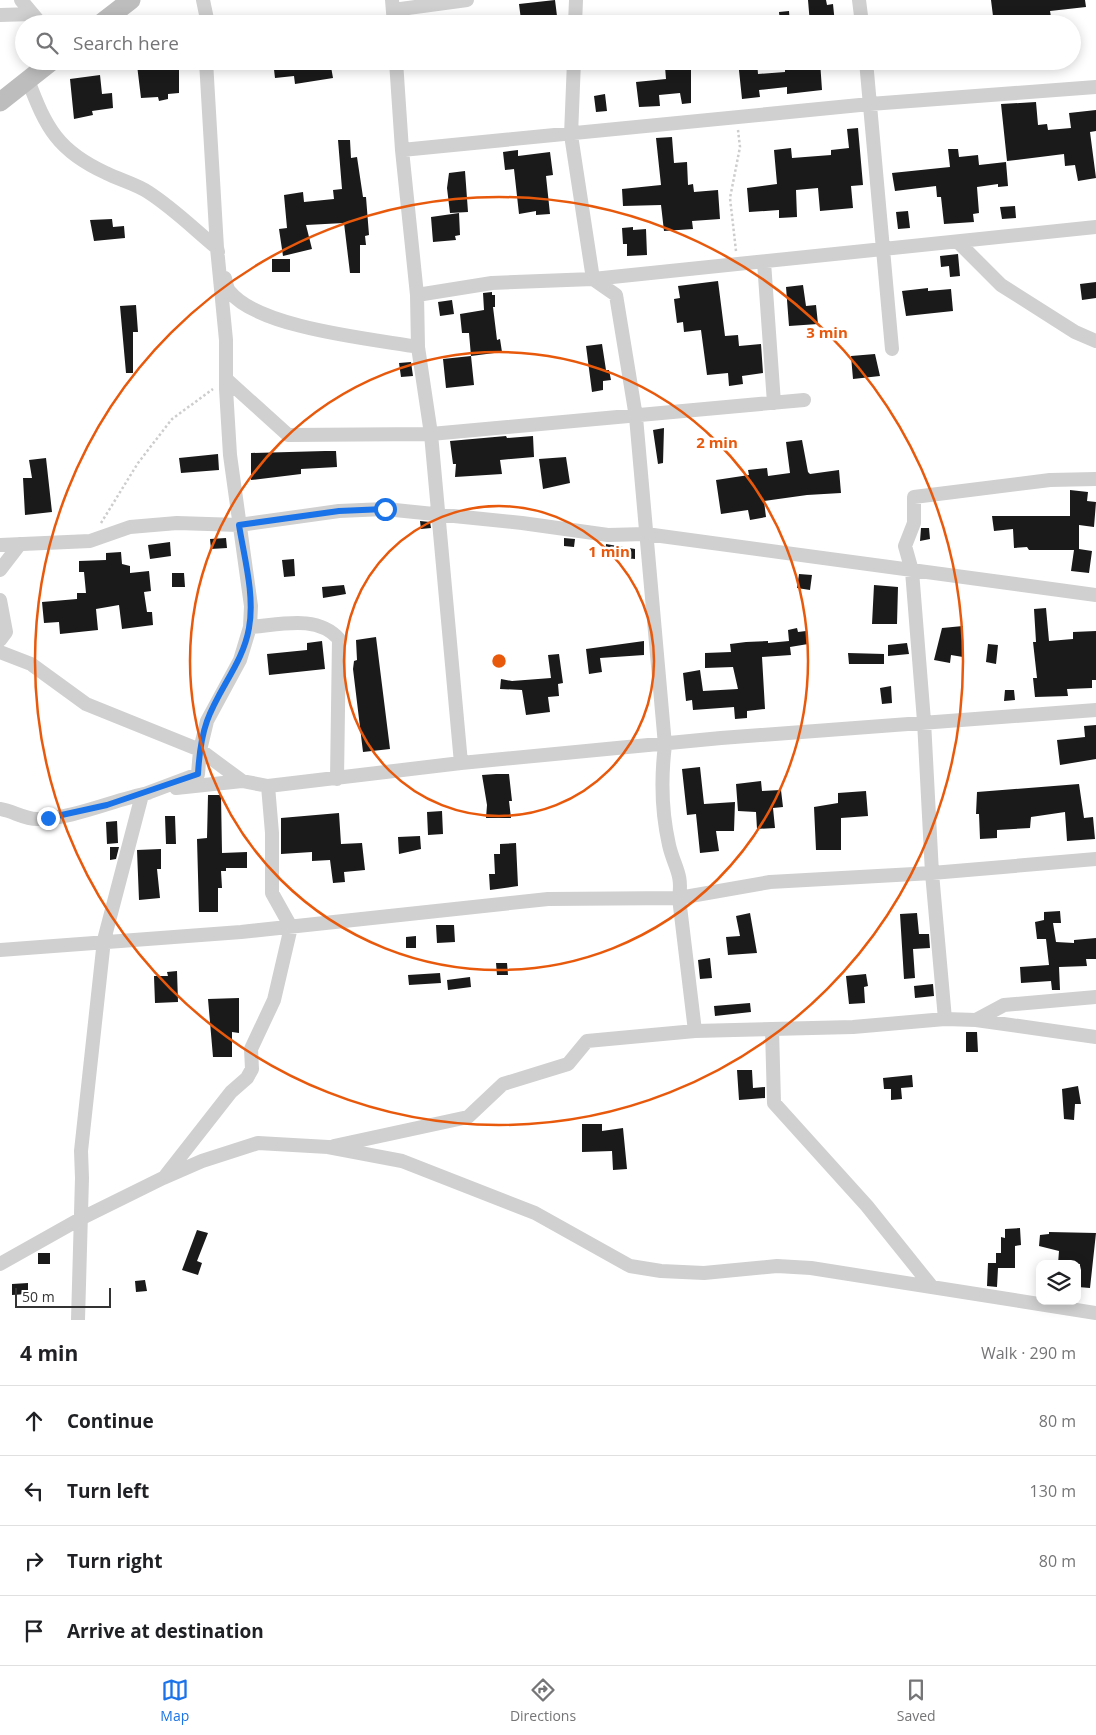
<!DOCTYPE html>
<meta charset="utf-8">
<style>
:root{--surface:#fff;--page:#f6f6f6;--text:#202124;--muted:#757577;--line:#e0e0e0;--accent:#1a73e8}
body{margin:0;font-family:"Open Sans",sans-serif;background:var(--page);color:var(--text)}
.controls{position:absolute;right:15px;bottom:15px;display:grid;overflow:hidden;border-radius:10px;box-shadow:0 2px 12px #0003}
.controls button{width:45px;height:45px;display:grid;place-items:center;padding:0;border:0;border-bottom:1px solid var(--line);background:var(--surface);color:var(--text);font:25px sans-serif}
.scale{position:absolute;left:15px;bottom:12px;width:96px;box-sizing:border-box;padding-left:5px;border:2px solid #333;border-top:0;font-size:14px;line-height:18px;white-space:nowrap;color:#333;-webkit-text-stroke:4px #fff;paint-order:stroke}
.stop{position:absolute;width:15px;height:15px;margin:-11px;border:4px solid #1a73e8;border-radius:50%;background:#fff}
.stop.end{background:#1a73e8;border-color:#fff;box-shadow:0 1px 5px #0008}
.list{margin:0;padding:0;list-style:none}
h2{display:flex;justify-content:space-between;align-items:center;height:65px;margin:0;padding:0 20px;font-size:21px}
h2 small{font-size:16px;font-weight:400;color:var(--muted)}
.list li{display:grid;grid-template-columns:32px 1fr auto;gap:15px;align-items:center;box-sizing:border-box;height:70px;padding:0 20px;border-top:1px solid var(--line)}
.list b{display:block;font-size:19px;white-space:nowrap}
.list em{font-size:16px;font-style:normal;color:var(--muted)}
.icon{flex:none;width:28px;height:28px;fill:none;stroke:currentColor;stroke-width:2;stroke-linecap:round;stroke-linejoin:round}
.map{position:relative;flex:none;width:1096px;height:1320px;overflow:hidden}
.search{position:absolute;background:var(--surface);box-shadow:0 2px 12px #0003;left:15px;right:15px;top:15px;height:55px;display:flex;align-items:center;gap:12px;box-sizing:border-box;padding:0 18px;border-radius:28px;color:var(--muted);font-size:19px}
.sheet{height:345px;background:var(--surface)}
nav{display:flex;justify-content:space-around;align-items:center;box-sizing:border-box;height:70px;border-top:1px solid var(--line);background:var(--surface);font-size:14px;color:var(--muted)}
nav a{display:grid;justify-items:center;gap:2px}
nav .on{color:var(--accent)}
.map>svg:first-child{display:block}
.building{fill:#1a1a1a}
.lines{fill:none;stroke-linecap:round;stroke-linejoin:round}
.path{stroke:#cdcdcd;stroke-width:2.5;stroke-dasharray:2.5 2.5;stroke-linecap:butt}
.minor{stroke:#d0d0d0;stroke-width:14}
.secondary{stroke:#bdbdbd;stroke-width:19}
.route{stroke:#1a73e8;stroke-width:6}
.ring{fill:none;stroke:#e8590c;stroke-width:2.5}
.centre{fill:#e8590c;stroke:#fff;stroke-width:2.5}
.ring-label{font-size:15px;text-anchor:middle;font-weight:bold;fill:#e8590c;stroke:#fff;stroke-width:5;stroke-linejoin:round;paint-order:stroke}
</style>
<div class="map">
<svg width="1096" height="1320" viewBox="0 0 1096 1320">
<rect width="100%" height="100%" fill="#fff"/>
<path class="building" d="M555 0 557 16 521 20 519 4Z
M808 0H826L827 5 833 4 835 24H810Z
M991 0H1085L1086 7 1050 11 1051 17 999 24 998 15 993 16Z
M789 11 790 24H780L779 12Z
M273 61H330L333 78 295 84 294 76 275 78Z
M738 61H757L758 74 785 72V61H820L822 90 787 94V87L759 90 760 97 742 99Z
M153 63V70L179 67V93L168 94V99L159 101 158 97 141 98 137 65Z
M682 65V67H691V103L682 104 680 93 659 95 660 106 639 107 636 82 666 79 665 67Z
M100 75 102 94 112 93 113 108 92 111 93 115 74 119 70 79Z
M605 94 607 111 596 112 594 96Z
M1036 102 1038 125 1047 124 1048 130 1071 128 1069 113 1096 110V131L1090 132 1096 178 1078 181 1075 165 1065 166 1064 154 1007 161 1001 104Z
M858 128 863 185 851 186 853 208 820 211 818 188 796 190 797 217 779 218V210L749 212 747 188 777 184 774 150 791 148 792 158 831 155V150L849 148 847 129Z
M672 137 674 163 687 162 688 185 693 184 694 192 718 190 720 219 692 221 693 229 664 231 661 205 623 206 622 189 661 185 656 138Z
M338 140H350L351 158 357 157 363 197H366L369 235 365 236 366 245H360V273H350L344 223 306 225 312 249 283 256 279 229 287 228 284 195 303 192 304 202 334 199 333 190 342 189Z
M948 149H958L959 157 978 155 979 165 1006 162 1008 186 998 187V184L977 187 979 213 973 214 974 222 944 224 941 197H937L936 186 895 191 892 173 950 167Z
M518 150V156L550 152 553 175 546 176 550 214 536 215V211L519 214 514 169 505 170 503 152Z
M465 171 468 212 450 213 447 188 449 173Z
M1015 206 1016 218 1002 219 1000 207Z
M908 211 910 228 898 229 896 212Z
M459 213 460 235 455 236 456 240 433 242 431 217Z
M112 219 113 227 124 226 125 238 94 241 90 220Z
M633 227V230L646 229 647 255 627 256V244H623L622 228Z
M958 254 960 276 950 277 949 266 941 267 940 256Z
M272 259H290V272H272Z
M718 281 725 336 738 335 739 346 761 344 763 373 742 376 743 384 729 386 728 373 707 375 701 330 684 332 683 322 677 323 674 299 680 298 678 286Z
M1096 282V298L1082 300 1080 284Z
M803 285 806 306 816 305 818 324 789 326 786 287Z
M928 288V291L951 289 953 311 906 316 902 291Z
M492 292V295H495V307H493L497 340 500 339 502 352 471 356 469 333H462L460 314 484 310 483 293Z
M452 300 454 314 440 316 438 302Z
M136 305 138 332H133V373H126L120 306Z
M602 344 606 370H609L611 380 603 381V390L592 392 586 346Z
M875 354 880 376 853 379 851 356Z
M471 356 474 385 446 388 443 359Z
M411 362 413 376 401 377 399 363Z
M664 428 663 463 658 464 653 430Z
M506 436 507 438 533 436 534 457 500 460 502 474 455 477 456 464H453L450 441Z
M802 440 808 472 810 474 839 470 841 493 807 495 764 501 766 517 750 520 748 510 721 514 716 480 749 475 748 470 767 468 768 476 790 473 786 442Z
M325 451H336L337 467 301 469V474L251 480V453Z
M218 454 219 470 181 473 179 458Z
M566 457 570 483 543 489 539 459Z
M46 458 52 512 25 515 23 478H32L29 460Z
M1070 490 1088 492 1087 501 1096 502 1094 527 1079 525V549L1092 551 1089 573 1071 571 1074 550H1029L1027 547 1014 548 1013 529 994 531 992 516H1070Z
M420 521 430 522 431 528 421 529Z
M921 528H929L930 539 920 541Z
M226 538 227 548 211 549 210 539Z
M564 538 575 539 574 547 564 546Z
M170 542 171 556 150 559 148 545Z
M606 544 635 549V559L605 556Z
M121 552 122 564 130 566V573L149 571 151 591 144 592 147 612H152L153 625 122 629 119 605 96 609 98 630 60 634 59 622 44 623 42 602 77 599V593H86L84 572H79V561L106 560V553Z
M294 559 295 576 284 577 282 560Z
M172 573H184L185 587H172Z
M799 574 812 575 810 590 797 588Z
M344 585 346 594 323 598 322 587Z
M874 585 898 587 897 624H872Z
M1046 608 1049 641 1073 639V632L1096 631V680H1092V688L1067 689 1068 696 1035 697 1033 678H1037L1033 642H1036L1034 609Z
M963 626V657L951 655 950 663 934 660 942 628Z
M797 628 798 632 806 631 808 644 790 647 791 655 762 657 765 709 747 711V718L735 719 734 707 693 710 692 700 686 701 683 673 700 670 703 691 738 689 733 667 705 668V653L731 652 730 644 746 642 768 641V643L789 641 788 630Z
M376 637 390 749 363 752 353 669 354 661 357 660 356 640Z
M322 641 325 669 269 675 267 654 307 650V643Z
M644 641V655L600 658 602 672 589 674 586 649Z
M907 643 909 654 888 656V645Z
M988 644 998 645 996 664 986 662Z
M848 653 884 654V664H849Z
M559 654 563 683 558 684 559 696 548 697 550 712 526 715 522 690 500 689 501 679 512 681 551 678 548 655Z
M891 686 892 703 882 704 880 688Z
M1005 690H1014L1015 700 1004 701Z
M1096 725V759L1060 765 1057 740 1085 737 1084 726Z
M700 767 704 804 735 802 734 831H716L719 851 700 853 696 814 687 815 682 769Z
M496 774H509L512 801H509L511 818H486L487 805 482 775Z
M761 781 762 791 781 790 783 807 773 808 775 828 757 829 756 812 738 811 736 784Z
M1079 784 1084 818 1093 817 1095 839 1067 841 1065 812 1031 817 1030 828 997 830V838L980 839 979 814H976L977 792Z
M866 791 868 816 841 818V850H816L814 807 838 803V793Z
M208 795H221L222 853 247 852V868H226V871H221L222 888H218V912H199L197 839 207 838Z
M442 811 443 834 428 835 427 812Z
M339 813 341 844 362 843 365 870 344 872 345 882 333 883 330 860 312 861V852L281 854V818Z
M165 816H175L176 844H166Z
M117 821 118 843 107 844 106 822Z
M420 836 421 849 399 854 398 837Z
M516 843 518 886 490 890 489 874H495L494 854H500V844Z
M110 847H119L116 859 110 860Z
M161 849V869H157L160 898 139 900 137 850Z
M1060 911 1061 923H1053L1056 942 1074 943V940L1096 938V959H1086L1087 966 1059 967 1060 990H1052L1051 981 1021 983 1020 967 1049 965 1046 939H1037L1035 922 1044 920V912Z
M750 913 757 953 728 955 726 937 740 936 736 916Z
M917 913 919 934H929L930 948 913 949 915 978 904 979 900 914Z
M436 925H454L455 942 437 943Z
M416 936V948H406V937Z
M710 958 712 978 700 979 698 960Z
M496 963H507L508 975H497Z
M177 971 178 1002 155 1003 154 976H168L167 972Z
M440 973 441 983 409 985 408 975Z
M866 974 868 986 864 987 865 1003 849 1004 846 976Z
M470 977 471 987 448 990 447 980Z
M933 984 934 996 915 998 914 986Z
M239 998V1033L232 1032V1057H213L208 999Z
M750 1003 751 1012 715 1016 714 1006Z
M966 1032H977L978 1052H966Z
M737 1070H752L753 1088 765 1087V1098L739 1100Z
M912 1075 913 1087 901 1088 902 1099 891 1100V1089H884L883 1078Z
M1078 1086 1081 1104H1075L1074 1120 1064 1119 1062 1089Z
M582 1124H602V1131L623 1128 627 1169 613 1170 612 1151 582 1152Z
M1020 1228 1021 1245 1015 1246V1268H998L997 1287 987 1286 988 1263H996V1253H1001V1237L1005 1238V1229Z
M197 1230 208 1233 197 1261 202 1263 198 1275 182 1270Z
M1049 1232 1096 1233 1090 1288 1078 1287 1080 1264H1058L1059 1251 1039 1246 1040 1235 1049 1234Z
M38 1253H50V1264H38Z
M145 1280 147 1291 136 1292 135 1281Z
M28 1283V1294L12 1295V1284Z"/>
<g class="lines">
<path class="path" d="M736 251 730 198 740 147 738 130
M101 523 138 463 172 419 213 389"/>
<path class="minor" d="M21 0 41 24
M203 0 208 24
M392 0 394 24
M859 0 862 24
M393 10 467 0
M0 15 33 14
M575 24 576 0
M396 61 402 150 417 295 418 347 431 434 461 763
M574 61 571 135 593 279 616 295 636 417 665 745C661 777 662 814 669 845 674 867 683 873 679 898L695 1031
M866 61 892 349
M28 80C46 128 58 151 106 173 120 180 136 184 148 192 173 208 194 229 217 248L218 252
M402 150 870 104 1096 87
M959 243 1001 285 1075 332 1096 341
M764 262 774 403
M225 278C226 283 227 289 230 292 259 328 372 339 418 347
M417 295 492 283 593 279 1096 227
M226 379 288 435 431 434 804 400
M0 545 90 541 130 527 177 523 239 525 339 511 385 509 522 523 608 535 646 534 1096 595
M0 570 20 544
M0 600 6 632 0 640
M250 627C279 625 317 614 339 639L337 779
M0 652 31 664 86 704 200 750 242 781
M176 788 242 781 268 786 461 763 721 738 1096 710
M0 809C13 811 24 819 37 819 73 819 113 800 148 793
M0 950 241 932 548 899 679 898 770 882 932 873 1096 859
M945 1019 932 873 924 721 912 571 905 546 914 523V497L1050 480 1096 479
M976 1020 1004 1005 1096 997
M772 1029 774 1103 867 1206 932 1287
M334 1146 468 1117 503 1084 568 1064 587 1041 695 1031 853 1027 945 1019 976 1020 1096 1037
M166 1175 231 1092 247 1078 252 1069 251 1049 274 1000 291 927 272 893V833L268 786
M0 1264 80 1219 163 1178 202 1161 258 1143 328 1147 402 1161 535 1213 630 1266 661 1271 704 1273 777 1266 811 1268 1096 1313
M78 1320 82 1178 81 1151 104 940 142 795 198 774 200 750 207 721 240 660 250 627 251 606 230 455 226 389V340L217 248 206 61"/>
<path class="secondary" d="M100 24 131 0
M0 102 52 61"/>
</g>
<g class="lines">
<path class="route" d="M48 818 107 805 198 774C199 756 201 738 207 721 219 688 243 663 249 628 255 595 244 557 239 525L339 511 385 509"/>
</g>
<g class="ring">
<circle cx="499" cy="661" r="155"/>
<circle cx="499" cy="661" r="309"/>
<circle cx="499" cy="661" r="464"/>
</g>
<circle cx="499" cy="661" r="8" class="centre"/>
<g class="ring-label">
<text x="827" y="338">3 min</text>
<text x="717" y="448">2 min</text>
<text x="609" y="557">1 min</text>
</g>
</svg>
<div class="controls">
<button><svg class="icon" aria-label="layers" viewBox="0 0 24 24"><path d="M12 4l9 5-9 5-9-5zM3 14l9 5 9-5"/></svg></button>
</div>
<div class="scale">50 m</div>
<div class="stop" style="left:385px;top:509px"></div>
<div class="stop end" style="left:48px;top:818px"></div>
<div class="search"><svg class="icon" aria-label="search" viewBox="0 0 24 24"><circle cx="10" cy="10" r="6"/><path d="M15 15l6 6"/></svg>Search here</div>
</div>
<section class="sheet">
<h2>4 min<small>Walk · 290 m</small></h2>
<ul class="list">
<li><svg class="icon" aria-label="ahead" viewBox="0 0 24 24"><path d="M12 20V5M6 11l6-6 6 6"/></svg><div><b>Continue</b></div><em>80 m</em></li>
<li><svg class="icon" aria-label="left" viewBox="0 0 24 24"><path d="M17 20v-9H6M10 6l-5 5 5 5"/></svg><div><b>Turn left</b></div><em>130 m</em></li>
<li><svg class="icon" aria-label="right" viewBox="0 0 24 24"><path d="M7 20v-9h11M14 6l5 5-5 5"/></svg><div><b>Turn right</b></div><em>80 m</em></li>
<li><svg class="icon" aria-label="arrive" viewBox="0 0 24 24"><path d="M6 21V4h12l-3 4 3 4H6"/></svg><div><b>Arrive at destination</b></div></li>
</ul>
</section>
<nav>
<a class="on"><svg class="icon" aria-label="map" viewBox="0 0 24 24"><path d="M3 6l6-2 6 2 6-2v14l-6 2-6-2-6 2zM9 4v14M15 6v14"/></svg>Map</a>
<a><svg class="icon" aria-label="directions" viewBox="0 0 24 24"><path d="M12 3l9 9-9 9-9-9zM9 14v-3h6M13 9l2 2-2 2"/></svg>Directions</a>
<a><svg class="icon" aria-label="saved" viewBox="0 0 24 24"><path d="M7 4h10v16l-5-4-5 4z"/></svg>Saved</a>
</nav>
